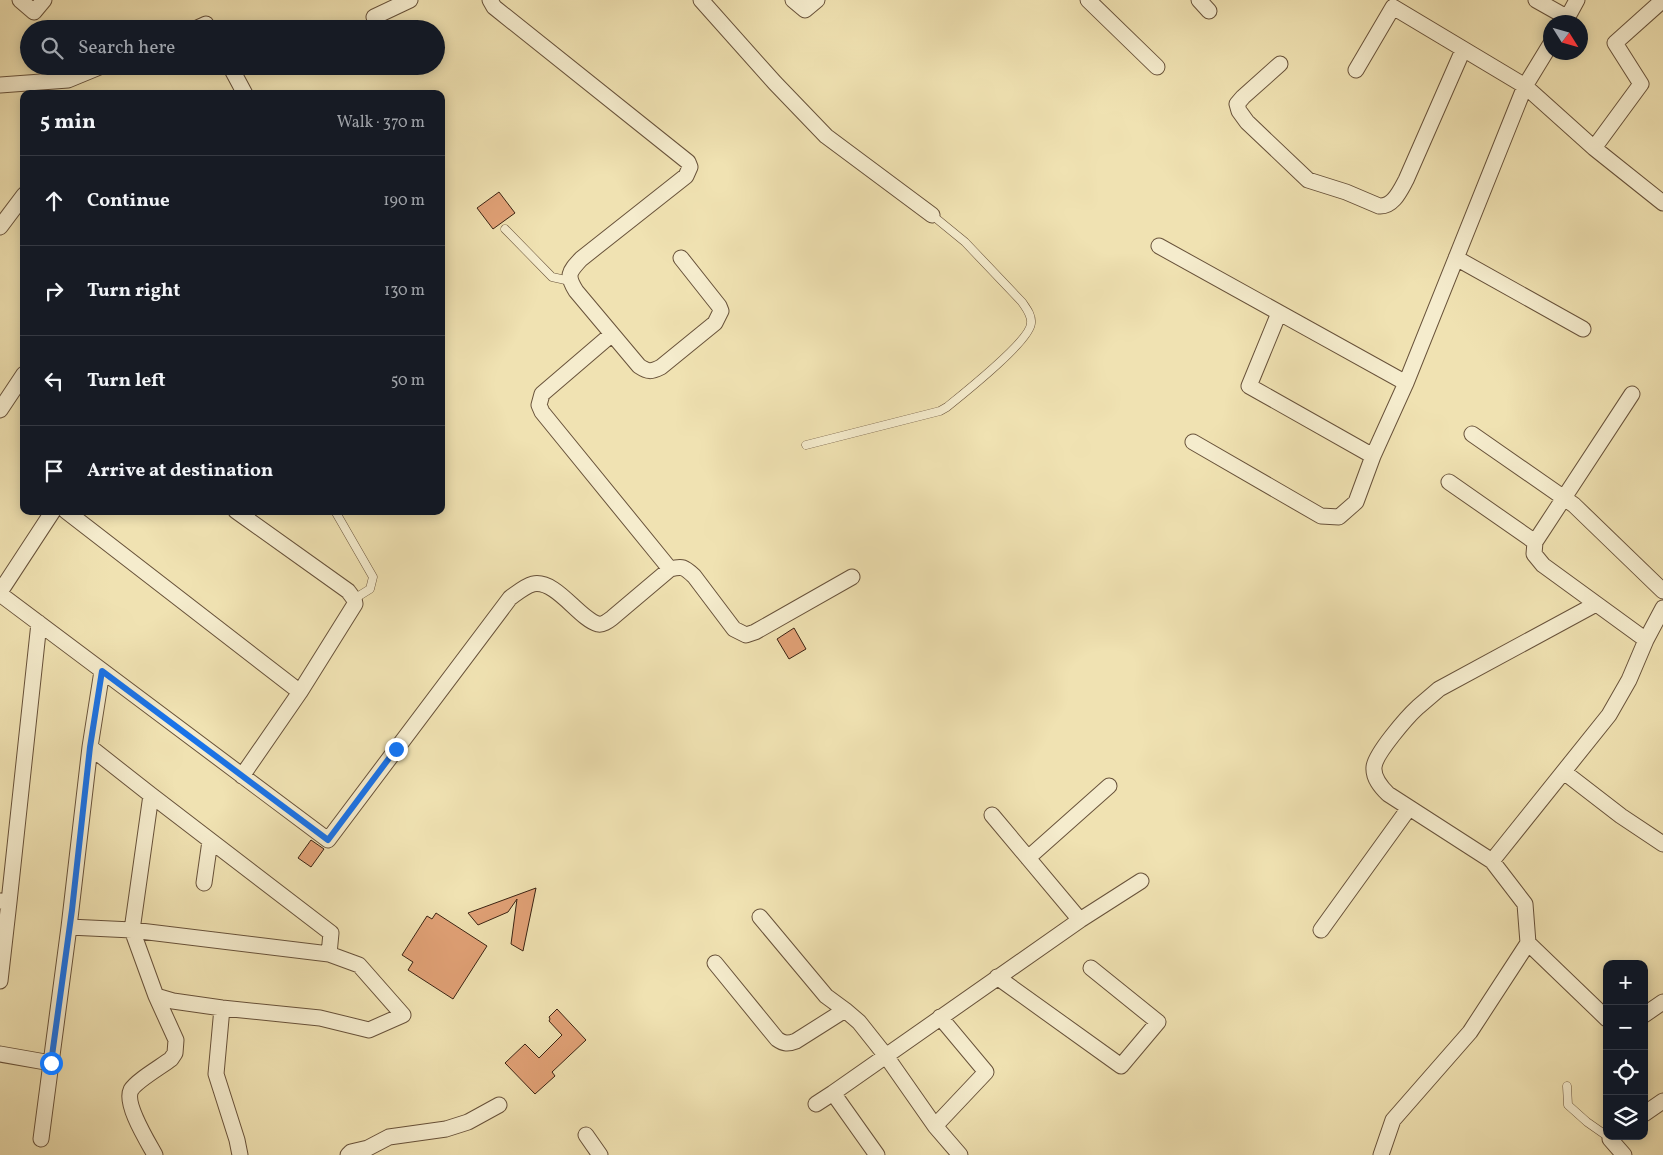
<!DOCTYPE html>
<meta charset="utf-8">
<style>
:root{--surface:#171b24;--page:#20242c;--text:#f1f3f6;--muted:#9ea1a6;--line:#363941}
body{margin:0;font-family:Vollkorn,serif;background:var(--page);color:var(--text)}
.controls{position:absolute;right:15px;bottom:15px;display:grid;overflow:hidden;border-radius:10px;box-shadow:0 2px 12px #0003}
.controls button{width:45px;height:45px;display:grid;place-items:center;padding:0;border:0;border-bottom:1px solid var(--line);background:var(--surface);color:var(--text);font:25px sans-serif}
.compass{position:absolute;left:1543px;top:15px;width:45px;height:45px;border-radius:50%;background:var(--surface);box-shadow:0 2px 12px #0003;rotate:127deg}
.stop{position:absolute;width:15px;height:15px;margin:-11px;border:4px solid #1a73e8;border-radius:50%;background:#fff}
.stop.end{background:#1a73e8;border-color:#fff;box-shadow:0 1px 5px #0008}
.list{margin:0;padding:0;list-style:none}
h2{display:flex;justify-content:space-between;align-items:center;height:65px;margin:0;padding:0 20px;font-size:21px}
h2 small{font-size:16px;font-weight:400;color:var(--muted)}
.list li{display:grid;grid-template-columns:32px 1fr auto;gap:15px;align-items:center;box-sizing:border-box;height:90px;padding:0 20px;border-top:1px solid var(--line)}
.list b{display:block;font-size:19px;white-space:nowrap}
.list em{font-size:16px;font-style:normal;color:var(--muted)}
.icon{flex:none;width:28px;height:28px;fill:none;stroke:currentColor;stroke-width:2;stroke-linecap:round;stroke-linejoin:round}
.map{position:relative;flex:none;width:1663px;height:1155px;overflow:hidden}
.search{position:absolute;background:var(--surface);box-shadow:0 2px 12px #0003;left:20px;top:20px;width:425px;height:55px;display:flex;align-items:center;gap:12px;box-sizing:border-box;padding:0 18px;border-radius:28px;color:var(--muted);font-size:19px}
.panel{position:absolute;background:var(--surface);box-shadow:0 2px 12px #0003;left:20px;top:90px;width:425px;height:425px;border-radius:10px}
.map>svg:first-child{display:block}
.building{fill:#e1a176;stroke:#3a2212}
.lines{fill:none;stroke-linecap:round;stroke-linejoin:round}
.lane-casing{stroke:#68523a;stroke-width:9}
.street-casing{stroke:#68523a;stroke-width:17}
.lane{stroke:#f5eccd;stroke-width:8}
.street{stroke:#f5eccd;stroke-width:15}
.route{stroke:#1a73e8;stroke-width:6}
</style>
<div class="map">
<svg width="1663" height="1155" viewBox="0 0 1663 1155">
<rect width="100%" height="100%" fill="#f0e2b2"/>
<filter id="stains"><feTurbulence type="fractalNoise" baseFrequency=".004" numOctaves="4"/><feColorMatrix values="0 0 0 0 .2 0 0 0 0 .09 0 0 0 0 .02 0 0 0 .5 -.17"/></filter>
<radialGradient id="worn" r=".72"><stop offset=".6" stop-color="#630" stop-opacity="0"/><stop offset="1" stop-color="#630" stop-opacity=".3"/></radialGradient>
<path class="building" d="M499 192 515 213 493 229 477 208Z
M794 628 806 649 789 659 777 639Z
M311 840 324 849 311 867 298 858Z
M536 888 523 951 511 944 517 899 508 912 478 925 468 913Z
M436 913 487 946 453 999 408 970 413 962 402 955 427 916 432 919Z
M557 1009 586 1040 552 1072 555 1076 535 1094 505 1063 525 1044 539 1058 562 1035 549 1021 550 1019 549 1017Z"/>
<g class="lines">
<g class="lane-casing">
<path id="lane" d="M505 229 552 277 570 281
M806 445 940 411 947 407C963 394 1031 340 1031 323 1032 315 1026 308 1022 302L965 242 932 215
M335 511 373 577 370 589 354 599
M1567 1086 1568 1105 1587 1122 1607 1136"/>
</g>
<g class="street-casing">
<path id="street" d="M20 0 34 12 44 0
M490 0 494 7 688 162 690 167 686 176 581 259C569 272 566 275 576 291L639 366C648 372 651 372 661 367L715 323 721 311 719 306 681 258
M701 0 775 83 826 136 932 215
M793 0 805 10 817 0
M1088 0 1157 67
M1199 0 1209 11
M1536 0 1568 18
M374 17 410 0
M1565 22 1577 0
M195 29 206 24 208 29
M1280 64 1243 97 1237 104 1239 111 1247 122 1308 180 1346 192 1379 206C1393 207 1400 191 1406 180L1463 50
M230 66 245 94
M1356 70 1393 7 1525 86 1550 45
M0 85 68 80 102 66
M1594 148 1641 84 1615 43 1663 0
M0 227 24 195
M1159 246 1406 383
M1456 258 1583 329
M1279 313 1249 386 1373 456
M612 334 542 394 539 405 542 412 670 569
M1632 394 1535 542 1534 554 1543 565 1646 640
M0 410 24 374
M1472 434 1574 505 1663 591
M1193 442 1321 516 1339 517 1356 502 1373 456 1406 383 1525 86 1594 148 1663 203
M1449 482 1535 542
M66 511 300 692
M236 511 348 591 354 599 355 604 300 692 242 776
M0 592 53 511
M0 594 328 840 510 598C517 593 525 586 533 584 556 579 579 619 598 624 603 625 608 621 612 618L670 569C683 566 684 567 694 576L734 629 746 635 755 632 852 577
M90 747 151 795 331 933 329 954 132 930 69 927 90 747 102 671
M1564 772 1621 816 1663 844
M151 795 132 930 156 996 173 1001 222 1008 320 1018 369 1030 403 1015 359 965 329 954
M1028 858 1109 786
M1492 861 1388 794C1381 787 1373 778 1374 767 1375 754 1407 717 1418 707 1425 701 1432 695 1439 689L1596 604
M204 883 210 841
M0 901 9 902 39 623
M760 917 826 996 845 1010 859 1022 886 1056 935 1126 960 1155
M1080 920 1141 881
M1321 930 1409 808
M1528 943 1607 1019
M715 963 777 1039C784 1044 788 1044 796 1041L845 1010
M997 977 1121 1066 1158 1022 1091 968
M0 981 9 902
M222 1008 216 1074 237 1140 240 1155
M1644 1015 1663 1002
M0 1054 51 1063 69 927
M816 1104 833 1093
M1644 1114 1663 1101
M935 1126 986 1072 940 1017
M586 1135 600 1155
M1614 1136 1610 1139 1624 1155
M41 1139 51 1063
M155 1155C148 1142 124 1104 131 1090 136 1081 162 1066 171 1059L175 1053 176 1040 156 996
M348 1155 351 1152 368 1148 389 1137 446 1129 468 1122 499 1105
M877 1155 833 1093 1080 920 992 815
M1381 1155 1393 1120 1470 1032 1528 943 1525 904 1492 861 1609 715 1629 680 1646 640 1663 608"/>
</g>
<use href="#lane" class="lane"/>
<use href="#street" class="street"/>
</g>
<g class="lines">
<path class="route" d="M51 1063 72 910 90 747 102 671 328 840 396 749"/>
</g>
<rect width="100%" height="100%" filter="url(#stains)"/>
<rect width="100%" height="100%" fill="url(#worn)"/>
</svg>
<div class="controls">
<button>+</button>
<button>−</button>
<button><svg class="icon" aria-label="locate" viewBox="0 0 24 24"><circle cx="12" cy="12" r="6"/><path d="M12 2v4M12 18v4M2 12h4M18 12h4"/></svg></button>
<button><svg class="icon" aria-label="layers" viewBox="0 0 24 24"><path d="M12 4l9 5-9 5-9-5zM3 14l9 5 9-5"/></svg></button>
</div>
<svg class="compass" viewBox="-18 -18 36 36"><path d="M0-13l5 13h-10z" fill="#e53935"/><path d="M0 13l5-13h-10z" fill="#9ea1a6"/></svg>
<div class="stop" style="left:51px;top:1063px"></div>
<div class="stop end" style="left:396px;top:749px"></div>
<div class="search"><svg class="icon" aria-label="search" viewBox="0 0 24 24"><circle cx="10" cy="10" r="6"/><path d="M15 15l6 6"/></svg>Search here</div>
<section class="panel">
<h2>5 min<small>Walk · 370 m</small></h2>
<ul class="list">
<li><svg class="icon" aria-label="ahead" viewBox="0 0 24 24"><path d="M12 20V5M6 11l6-6 6 6"/></svg><div><b>Continue</b></div><em>190 m</em></li>
<li><svg class="icon" aria-label="right" viewBox="0 0 24 24"><path d="M7 20v-9h11M14 6l5 5-5 5"/></svg><div><b>Turn right</b></div><em>130 m</em></li>
<li><svg class="icon" aria-label="left" viewBox="0 0 24 24"><path d="M17 20v-9H6M10 6l-5 5 5 5"/></svg><div><b>Turn left</b></div><em>50 m</em></li>
<li><svg class="icon" aria-label="arrive" viewBox="0 0 24 24"><path d="M6 21V4h12l-3 4 3 4H6"/></svg><div><b>Arrive at destination</b></div></li>
</ul>
</section>
</div>
